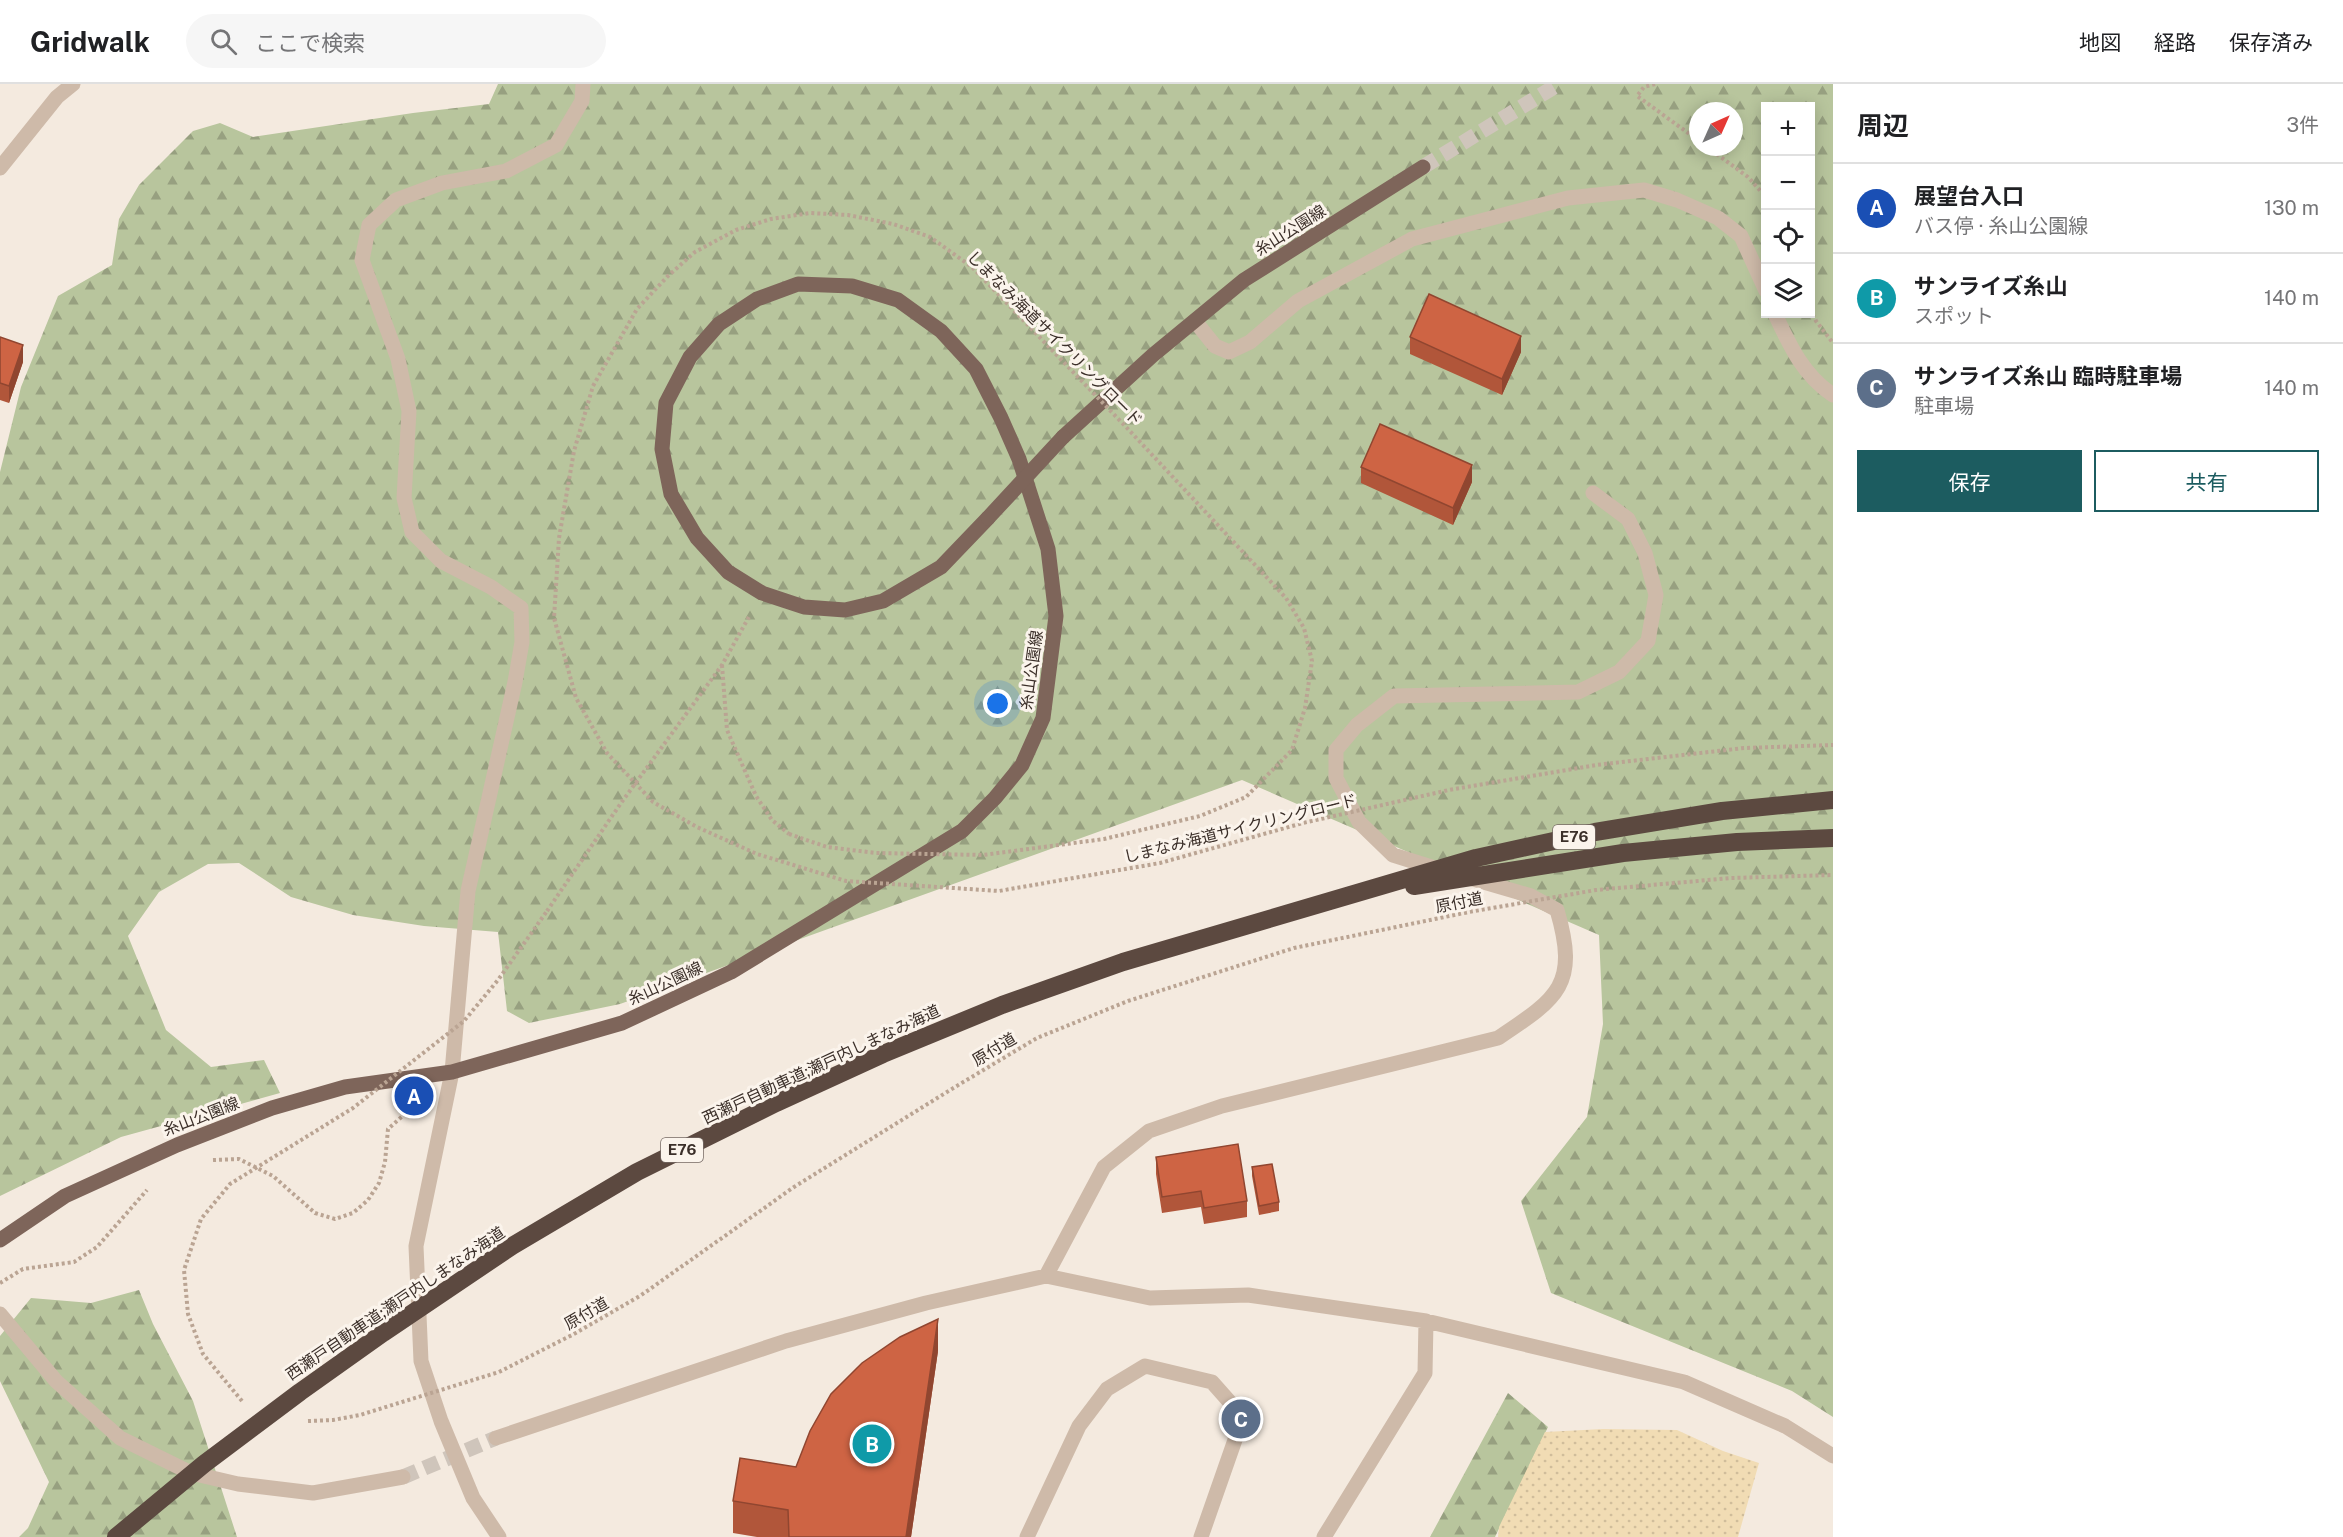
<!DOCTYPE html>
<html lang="ja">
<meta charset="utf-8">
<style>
:root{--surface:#fff;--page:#f6f6f6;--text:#202124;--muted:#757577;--line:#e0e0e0;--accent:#1c5c60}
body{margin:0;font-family:"Public Sans","Noto Sans JP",sans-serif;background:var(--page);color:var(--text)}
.controls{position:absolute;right:18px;top:18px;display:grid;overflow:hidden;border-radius:0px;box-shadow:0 3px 15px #0003}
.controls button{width:54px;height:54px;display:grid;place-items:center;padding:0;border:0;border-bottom:2px solid var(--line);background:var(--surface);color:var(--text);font:30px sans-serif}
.compass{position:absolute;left:1689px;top:18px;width:54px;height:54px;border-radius:50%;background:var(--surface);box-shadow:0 3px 15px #0003;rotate:45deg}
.you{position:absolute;left:998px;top:620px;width:21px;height:21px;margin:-15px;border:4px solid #fff;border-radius:50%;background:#1a73e8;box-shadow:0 0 0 9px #1a73e833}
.badge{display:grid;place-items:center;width:39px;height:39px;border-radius:50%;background:var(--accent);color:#fff;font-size:20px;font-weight:700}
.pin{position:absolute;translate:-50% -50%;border:3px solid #fff;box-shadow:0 2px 6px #0006}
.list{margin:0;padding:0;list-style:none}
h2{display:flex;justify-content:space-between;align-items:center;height:78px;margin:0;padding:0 24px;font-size:26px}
h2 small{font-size:20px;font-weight:400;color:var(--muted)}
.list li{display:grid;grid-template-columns:39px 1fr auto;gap:18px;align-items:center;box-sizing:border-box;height:90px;padding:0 24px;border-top:2px solid var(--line)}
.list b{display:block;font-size:22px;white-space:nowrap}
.list p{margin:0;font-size:20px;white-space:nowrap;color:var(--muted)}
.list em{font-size:20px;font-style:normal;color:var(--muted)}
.actions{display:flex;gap:12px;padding:18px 24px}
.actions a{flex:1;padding:14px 0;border:2px solid var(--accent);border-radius:0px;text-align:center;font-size:21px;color:var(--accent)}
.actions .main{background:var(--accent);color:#fff}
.icon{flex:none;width:33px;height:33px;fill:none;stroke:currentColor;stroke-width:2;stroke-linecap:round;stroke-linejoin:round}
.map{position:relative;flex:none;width:1833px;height:1453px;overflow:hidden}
header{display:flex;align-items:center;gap:36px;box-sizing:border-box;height:84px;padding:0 30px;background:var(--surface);border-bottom:2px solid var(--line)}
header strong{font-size:28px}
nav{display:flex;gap:33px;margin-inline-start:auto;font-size:21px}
.search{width:420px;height:54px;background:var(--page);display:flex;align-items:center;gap:15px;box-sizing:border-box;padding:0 21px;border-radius:33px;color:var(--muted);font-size:22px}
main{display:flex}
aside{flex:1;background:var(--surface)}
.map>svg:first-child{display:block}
.forest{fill:url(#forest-firs);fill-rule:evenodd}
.sand{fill:url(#sand-dots)}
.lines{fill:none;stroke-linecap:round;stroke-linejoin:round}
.minor-tunnel{stroke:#cfc5bb;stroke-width:15;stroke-dasharray:15 8;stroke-linecap:butt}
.major-tunnel{stroke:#cfc5bb;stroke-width:15;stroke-dasharray:15 8;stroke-linecap:butt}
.path{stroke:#baa493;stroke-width:4;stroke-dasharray:3 3;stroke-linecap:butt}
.minor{stroke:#cebaa9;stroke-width:15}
.major{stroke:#7e655a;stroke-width:15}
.path-bridge{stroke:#baa493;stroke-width:4;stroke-dasharray:3 3;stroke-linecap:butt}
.major-bridge{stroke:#7e655a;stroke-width:15}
.highway-bridge{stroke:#5c4940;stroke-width:18}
.wall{fill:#b1563a}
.shaded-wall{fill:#904630}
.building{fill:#ce6444;stroke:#904630;stroke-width:1.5}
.labels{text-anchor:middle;stroke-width:6;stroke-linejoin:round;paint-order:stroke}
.shield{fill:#fbf4ec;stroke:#756a64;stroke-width:1.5}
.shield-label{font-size:15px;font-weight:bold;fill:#3b2f29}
.street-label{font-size:16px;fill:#3b2f29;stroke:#fbf4ec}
</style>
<header>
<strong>Gridwalk</strong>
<div class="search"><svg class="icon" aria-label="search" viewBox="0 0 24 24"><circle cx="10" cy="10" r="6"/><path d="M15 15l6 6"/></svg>ここで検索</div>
<nav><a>地図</a><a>経路</a><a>保存済み</a></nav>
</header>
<main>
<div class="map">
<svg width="1833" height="1453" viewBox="0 0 1833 1453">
<defs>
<pattern id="forest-firs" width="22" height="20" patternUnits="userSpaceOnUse" patternTransform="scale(1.5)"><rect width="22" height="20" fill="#b8c59d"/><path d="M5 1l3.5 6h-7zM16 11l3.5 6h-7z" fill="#97a080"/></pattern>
<pattern id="sand-dots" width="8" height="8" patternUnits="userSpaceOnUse" patternTransform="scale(1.5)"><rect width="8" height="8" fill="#f1dcb4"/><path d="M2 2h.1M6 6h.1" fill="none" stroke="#d0bd9b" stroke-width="1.8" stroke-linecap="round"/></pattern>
</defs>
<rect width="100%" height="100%" fill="#f4eadf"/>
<path class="forest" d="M498 0H1833V1333L1792 1307 1551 1209 1521 1117 1587 1033 1603 940 1599 851 1242 696 620 920 529 939 507 927 498 848 424 842 353 831 291 813 239 779 208 780 159 808 128 852 166 946 211 983 264 976 280 1009 121 1053 0 1112V388L21 303 58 212 112 181 119 135 139 101 193 47 220 39 253 53 413 29 489 20ZM1766 22H1810V230H1766ZM1698 27H1734V63H1698Z
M139 1206 153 1240 193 1317 237 1453H19L28 1444 49 1398 0 1297V1252L31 1214 91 1219Z
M1508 1309 1548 1343 1495 1453H1430Z"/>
<path class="sand" d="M1603 1345 1677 1346 1723 1367 1759 1379 1738 1453H1498L1499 1443 1545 1348Z"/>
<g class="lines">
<path class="minor-tunnel" d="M403 1393 496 1354"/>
<path class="major-tunnel" d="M1423 83 1559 0"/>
<path class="path" d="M1655 0 1644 3 1637 12 1698 56
M1707 63 1748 93 1766 113
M1810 225 1816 237 1833 259
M722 581 727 646 756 712 772 736 789 750
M547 827 621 719 722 581 750 531
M213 1076 239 1075 273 1092 315 1129 335 1135 353 1129 368 1116 379 1099 385 1078 388 1045 416 1020
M0 1199 23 1185 74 1178 97 1163 147 1106"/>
<path class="minor" d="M0 84 57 13 73 0
M1775 230C1790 262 1803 291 1833 311
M1195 237 1215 262 1229 268 1250 258 1298 217 1412 155 1568 114 1644 106 1677 116 1718 134 1741 152 1766 207
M1441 786 1393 771 1359 738 1336 694V666L1357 641 1394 612 1578 608 1619 588 1648 557 1656 511 1645 469 1628 435 1593 409
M1046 1192 1104 1083 1149 1047 1222 1022 1498 954C1558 914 1579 901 1557 826L1531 812 1470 794
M0 1230 56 1297 120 1354 191 1389 238 1400 313 1409 403 1393
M496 1354 786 1257 926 1219 1046 1192 1150 1214 1248 1211 1426 1237 1684 1298 1785 1342 1833 1372
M499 1453 473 1414 441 1337 421 1277 416 1162 452 988 468 807 515 598 522 558 521 524 491 503 441 477 412 448 404 414 409 327 398 275 362 176 369 141 396 116 442 99 506 87 556 61 582 17 583 0
M1027 1453 1079 1342 1107 1305 1145 1282 1212 1298 1243 1333 1201 1453
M1324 1453 1425 1289 1426 1237"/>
<path class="major" d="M1063 353 1153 271 1244 196 1423 83
M0 1156 65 1112 177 1061 272 1024 345 1003 452 988 622 939 731 888 962 747 995 714 1022 681 1043 634 1056 532 1048 465 1019 375 1001 334 976 285 941 247 898 216 852 202 798 200 757 215 719 240 690 273 666 319 662 365 671 410 697 454 728 488 762 509 804 523 845 526 883 517 941 483 988 434"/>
<path class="path-bridge" d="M789 750 827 763 876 769 983 771 1104 755 1200 732 1246 713 1292 666 1305 624 1312 577 1304 544 1286 514 1127 344 972 183 930 153 893 140 848 131 810 129 771 135 736 146 695 168 667 193 637 225 593 302 574 367 559 454 554 534 576 614 607 669 653 718 697 743 757 770 846 797 999 807 1160 779 1303 739 1449 706 1596 681 1744 664 1833 661
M242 1317 203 1270 188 1230 184 1186 201 1135 230 1100 353 1024 464 937 498 896 547 827
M308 1337 333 1336 360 1331 499 1288 572 1251 640 1212 794 1103 955 1003 1037 954 1128 917 1294 864 1469 828 1596 806 1731 794 1833 791"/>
<path class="major-bridge" d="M988 434 1063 353"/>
<path class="highway-bridge" d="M1414 802 1623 769 1737 758 1833 754
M116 1453 204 1380 300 1308 383 1249 512 1162 637 1088 776 1019 883 970 1002 921 1123 878 1476 774 1595 748 1722 727 1833 716"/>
</g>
<path class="wall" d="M0 253 23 278 9 319 0 316Z
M1410 253 1521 268 1502 311 1410 270Z
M1361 383 1472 398 1453 441 1361 399Z
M1156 1073 1247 1117V1133L1204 1140 1201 1123 1162 1129 1156 1090Z
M1252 1083 1279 1118V1127L1259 1131 1252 1092Z
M938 1267 911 1453H757L733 1449V1417L796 1383Z"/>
<path class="shaded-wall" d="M1521 252V268L1502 311V295Z
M23 261V278L9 319V302Z
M1472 381V398L1453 441V424Z
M938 1235V1267L911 1453H906Z"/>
<path class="building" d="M1429 210 1521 252 1502 295 1410 253Z
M0 253 23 261 9 302 0 299Z
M1380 340 1472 381 1453 424 1361 383Z
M1238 1060 1247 1117 1204 1124 1201 1107 1162 1113 1156 1073Z
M1272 1080 1279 1118 1259 1122 1252 1083Z
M938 1235 906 1453H789L788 1426 733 1417 740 1374 796 1383 810 1347 831 1310 862 1279 900 1253Z"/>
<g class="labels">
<g class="shield">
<rect x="1553" y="741" width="42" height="24" rx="4.5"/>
<rect x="661" y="1054" width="42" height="24" rx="4.5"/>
</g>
<g class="shield-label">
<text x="1574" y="758">E76</text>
<text x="682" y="1071">E76</text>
</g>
<g class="street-label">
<text transform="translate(1290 146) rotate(-32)" y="6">糸山公園線</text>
<text transform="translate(1055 254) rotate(45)" y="6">しまなみ海道サイクリングロード</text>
<text transform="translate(1031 586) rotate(-82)" y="6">糸山公園線</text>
<text transform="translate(1240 744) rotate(-14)" y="6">しまなみ海道サイクリングロード</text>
<text transform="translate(1459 818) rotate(-11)" y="6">原付道</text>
<text transform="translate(665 899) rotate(-25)" y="6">糸山公園線</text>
<text transform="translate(994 965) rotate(-31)" y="6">原付道</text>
<text transform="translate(821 980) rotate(-25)" y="6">西瀬戸自動車道;瀬戸内しまなみ海道</text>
<text transform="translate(201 1032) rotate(-21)" y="6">糸山公園線</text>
<text transform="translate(395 1219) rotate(-34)" y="6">西瀬戸自動車道;瀬戸内しまなみ海道</text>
<text transform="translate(586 1229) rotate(-30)" y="6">原付道</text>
</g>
</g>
</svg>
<div class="controls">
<button>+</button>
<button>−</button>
<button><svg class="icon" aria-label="locate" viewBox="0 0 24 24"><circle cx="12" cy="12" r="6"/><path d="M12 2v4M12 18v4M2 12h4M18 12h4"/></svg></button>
<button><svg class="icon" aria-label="layers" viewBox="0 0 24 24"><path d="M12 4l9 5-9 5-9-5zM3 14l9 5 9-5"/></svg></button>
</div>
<svg class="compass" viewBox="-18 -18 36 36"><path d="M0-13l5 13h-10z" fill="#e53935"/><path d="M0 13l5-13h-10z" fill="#757577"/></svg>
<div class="you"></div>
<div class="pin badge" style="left:414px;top:1012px;background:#1a4fb4">A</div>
<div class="pin badge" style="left:872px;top:1360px;background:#0f9aa8">B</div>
<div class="pin badge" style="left:1241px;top:1335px;background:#5c6f8a">C</div>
</div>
<aside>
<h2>周辺<small>3件</small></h2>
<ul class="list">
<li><span class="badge" style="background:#1a4fb4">A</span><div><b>展望台入口</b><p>バス停 · 糸山公園線</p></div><em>130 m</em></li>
<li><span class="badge" style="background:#0f9aa8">B</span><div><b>サンライズ糸山</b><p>スポット</p></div><em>140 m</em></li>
<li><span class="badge" style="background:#5c6f8a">C</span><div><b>サンライズ糸山 臨時駐車場</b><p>駐車場</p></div><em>140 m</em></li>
</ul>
<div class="actions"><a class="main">保存</a><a>共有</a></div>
</aside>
</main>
